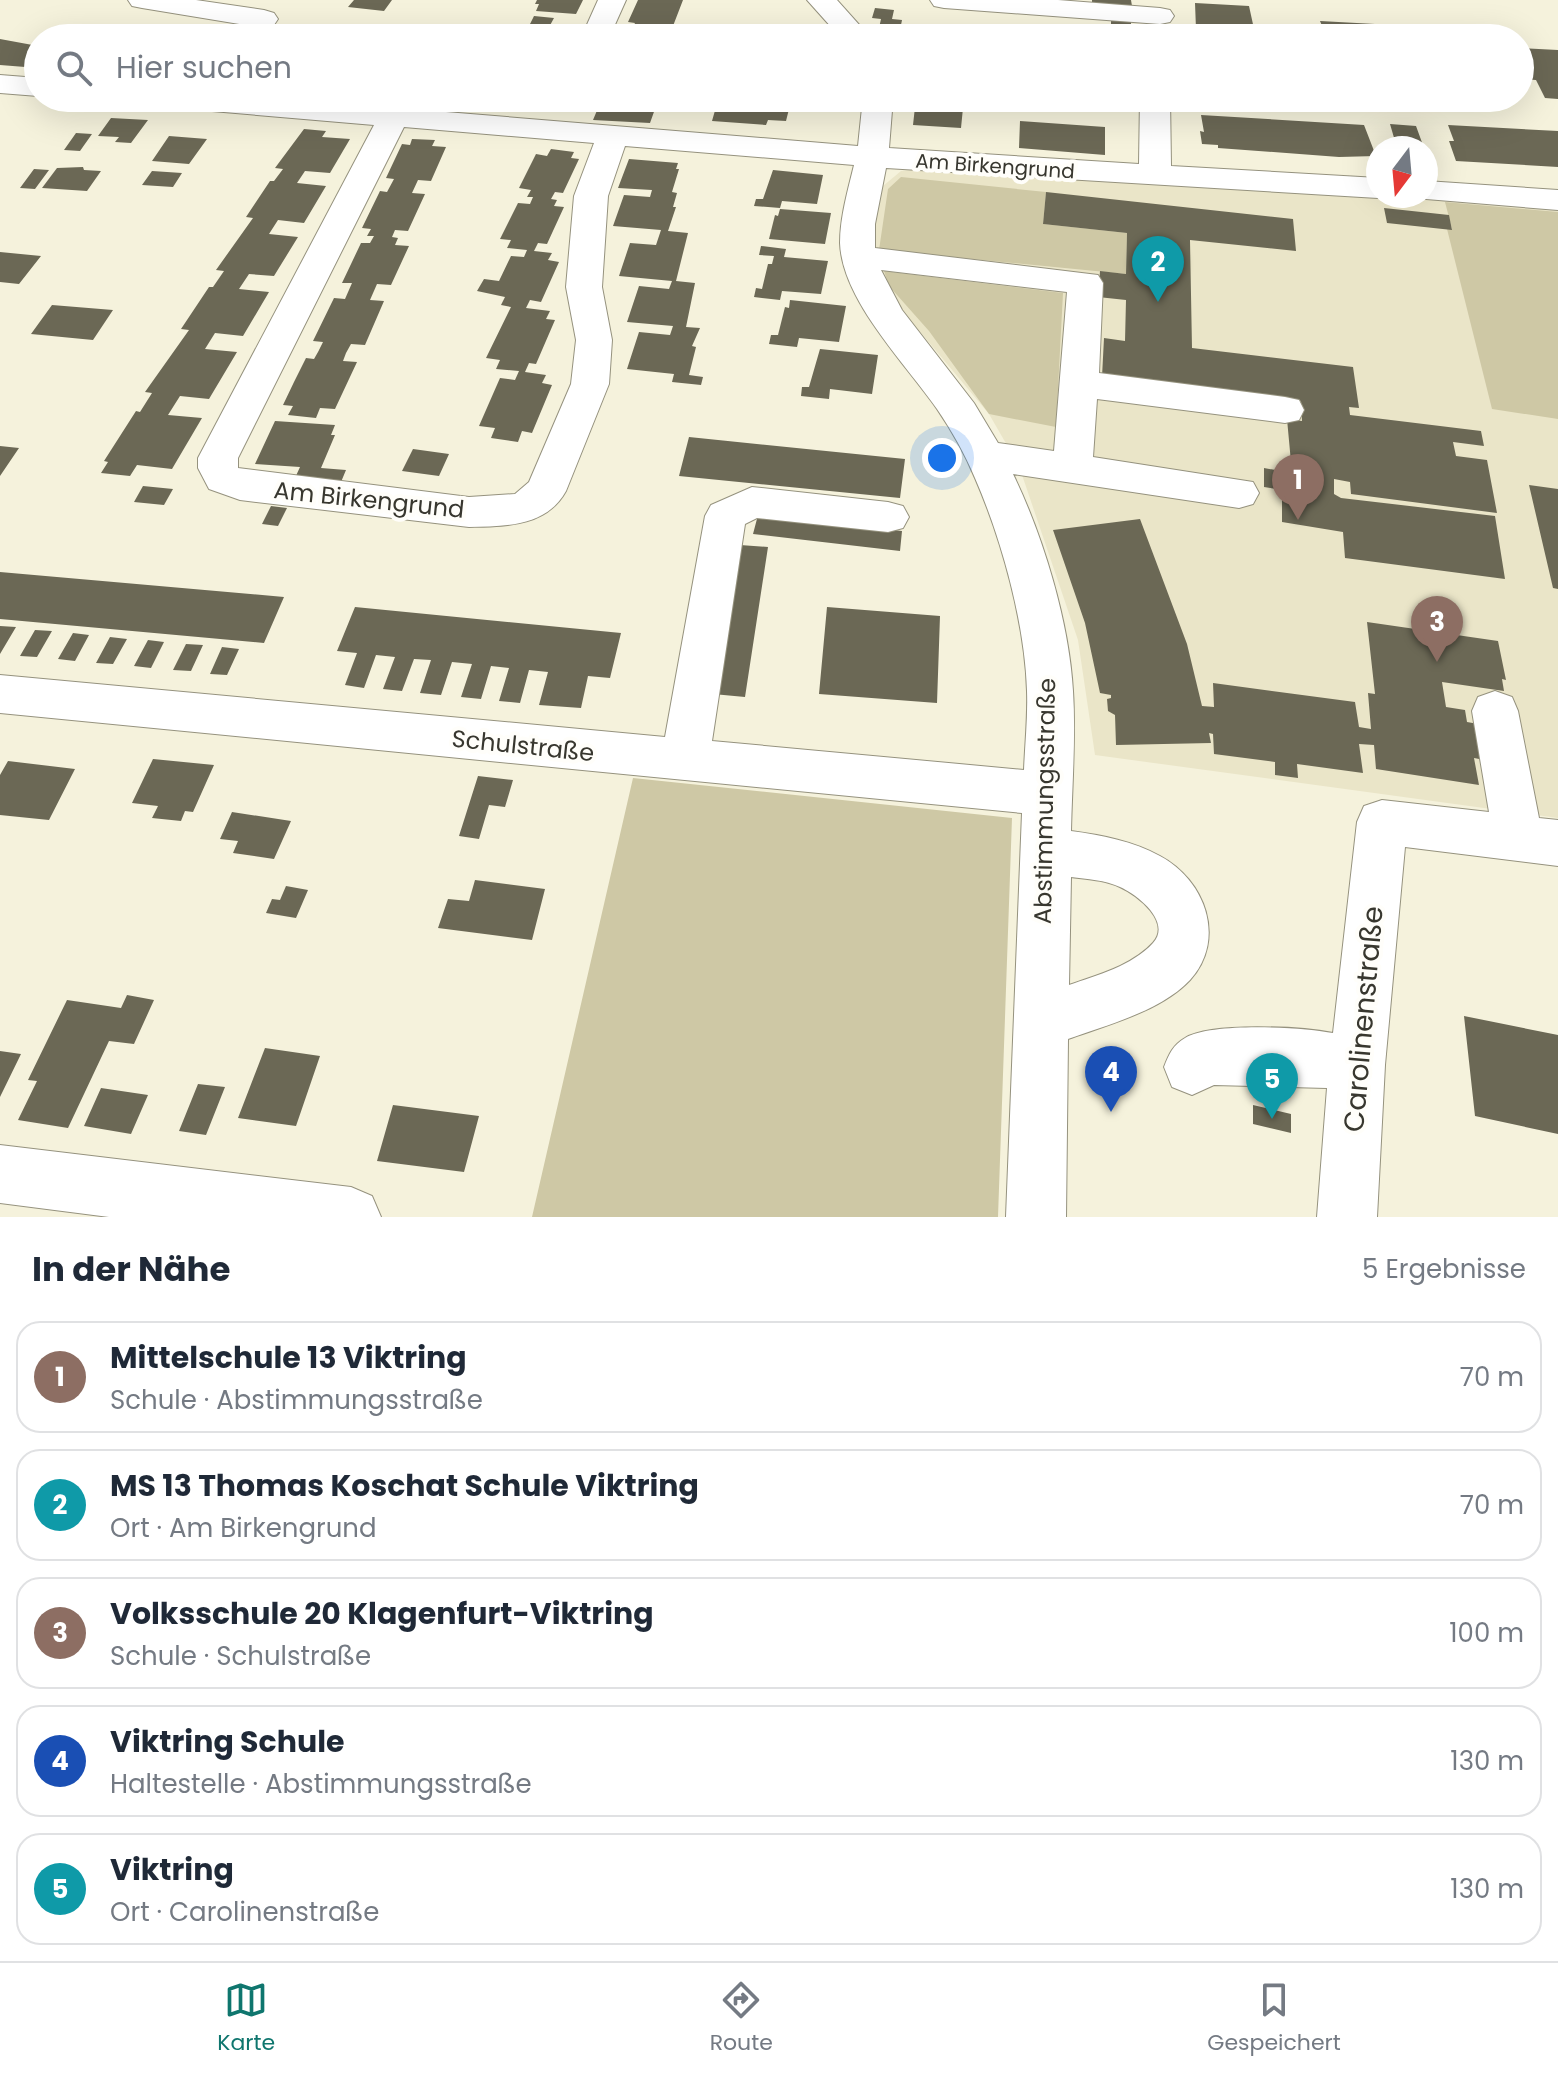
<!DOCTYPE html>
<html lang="de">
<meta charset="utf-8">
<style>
:root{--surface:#fff;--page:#f2f2f3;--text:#1f2937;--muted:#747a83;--line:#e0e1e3;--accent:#0f766e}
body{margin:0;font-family:Poppins,sans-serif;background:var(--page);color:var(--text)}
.compass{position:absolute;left:1366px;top:136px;width:72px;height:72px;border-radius:50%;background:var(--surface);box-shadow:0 8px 32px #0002;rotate:196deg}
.you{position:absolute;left:942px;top:458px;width:28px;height:28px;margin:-20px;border:6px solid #fff;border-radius:50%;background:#1a73e8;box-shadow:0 0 0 12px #1a73e833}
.badge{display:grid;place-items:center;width:52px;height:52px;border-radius:50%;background:var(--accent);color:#fff;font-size:26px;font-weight:700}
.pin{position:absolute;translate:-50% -66px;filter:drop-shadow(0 2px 4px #0008)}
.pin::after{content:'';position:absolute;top:42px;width:28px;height:24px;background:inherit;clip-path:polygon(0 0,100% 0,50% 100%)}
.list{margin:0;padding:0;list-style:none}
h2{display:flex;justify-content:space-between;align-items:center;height:104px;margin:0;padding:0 32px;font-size:34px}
h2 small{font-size:26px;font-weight:400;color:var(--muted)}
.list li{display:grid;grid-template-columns:52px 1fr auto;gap:24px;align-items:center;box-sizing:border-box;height:112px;margin:0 16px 16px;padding:0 16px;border:2px solid var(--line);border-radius:24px}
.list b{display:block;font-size:30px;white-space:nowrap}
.list p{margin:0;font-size:26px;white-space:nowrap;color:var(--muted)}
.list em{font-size:26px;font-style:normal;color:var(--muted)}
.icon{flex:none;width:44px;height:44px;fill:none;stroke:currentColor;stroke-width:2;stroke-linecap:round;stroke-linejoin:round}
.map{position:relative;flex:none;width:1558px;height:1217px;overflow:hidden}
.search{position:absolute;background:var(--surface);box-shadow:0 8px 32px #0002;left:24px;right:24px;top:24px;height:88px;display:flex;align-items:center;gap:20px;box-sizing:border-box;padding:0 28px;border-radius:44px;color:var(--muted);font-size:30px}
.sheet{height:744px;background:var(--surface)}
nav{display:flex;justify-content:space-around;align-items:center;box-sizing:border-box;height:112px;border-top:2px solid var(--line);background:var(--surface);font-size:22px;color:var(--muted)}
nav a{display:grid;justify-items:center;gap:4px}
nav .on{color:var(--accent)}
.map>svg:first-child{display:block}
.built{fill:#eae5c8}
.green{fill:#cec8a5}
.building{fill:#6b6855}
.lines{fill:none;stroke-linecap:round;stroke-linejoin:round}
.minor-casing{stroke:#95927e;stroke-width:2}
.minor{fill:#fff;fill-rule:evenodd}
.labels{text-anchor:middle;stroke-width:8;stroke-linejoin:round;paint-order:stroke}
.far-street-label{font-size:20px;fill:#38372f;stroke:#fffefa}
.street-label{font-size:24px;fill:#38372f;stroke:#fffefa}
.near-street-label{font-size:28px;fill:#38372f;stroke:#fffefa}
</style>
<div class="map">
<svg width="1558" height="1217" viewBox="0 0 1558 1217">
<rect width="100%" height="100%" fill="#f5f2dc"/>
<path class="built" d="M919 169 1558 207V818L1095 755 1078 640 1019 466 989 414 885 290 875 257 873 224 883 186 901 171Z"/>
<path class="green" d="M901 177 1046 192 1043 224 1127 233 1126 274 879 250 888 189Z
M1445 202 1558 212V419L1492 409 1447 229H1452Z
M884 271 1063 293 1056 427 989 414 929 331 889 286Z
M633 778 1012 818 998 1217H532Z"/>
<path class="building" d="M354 0H392L384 11 348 7Z
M537 0H583L576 14 536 11 539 4H535Z
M638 0H683L673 26 667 25 662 38H622L624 33H630L635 23 628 22Z
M1092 0H1131L1132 6 1092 3Z
M1195 3 1249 6 1256 38H1218L1219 30 1196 29Z
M875 8 894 10 892 19 902 20 900 30 879 28 881 19 872 18Z
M534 16 554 18 548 29 528 28Z
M1111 17 1131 18V38H1111Z
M1320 21 1375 24 1376 27H1415L1419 38H1327Z
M198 26 217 30 209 37 189 34Z
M999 26 1093 32V38H899L900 31 950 35 951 27 998 31Z
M403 27 483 33 480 38H396Z
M0 39 38 46V68L0 65Z
M1520 48 1558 50V99L1545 98 1536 80 1520 79Z
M596 98H645L641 108 655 109 650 123 593 120 601 101H595Z
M916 98H964L961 128 913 125Z
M1045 98H1129V108L1045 102Z
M767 99 791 101 786 121 768 120 766 125 712 121 716 107 739 108 741 101 767 103Z
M1201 115 1364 125 1376 156 1339 157 1218 148V145L1202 144 1200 131 1204 132Z
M111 118 148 120 131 143 115 142 119 137 98 136Z
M1020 121 1105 127V155L1019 148Z
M1390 124 1416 126 1424 148H1397Z
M1448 125 1558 131V167L1456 161 1449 141H1454Z
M304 129 326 131 322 137 350 139 330 173 305 171 297 183 326 186 304 223 278 220 269 234 298 237 274 276 249 274 239 289 269 292 243 336 215 333 205 349 237 352 209 399 180 396 168 415 202 418 172 469 137 465 130 476 101 473 108 462 104 461 136 411 140 412 152 393 145 392 189 330 181 329 209 287H213L224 271 216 270 253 218 246 217 270 181H274L283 169 275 168Z
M76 133 92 134 80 151 64 150Z
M169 136 207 139 189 164 152 161Z
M412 139 435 140 432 146 446 147 431 181 418 180 412 193 425 194 408 231 395 230 392 237 398 238 395 245 409 246 391 285 377 284 370 300 384 301 365 345 351 344 346 353 343 361 357 362 335 409 320 408 316 418 288 415 293 406 283 405 294 382 306 358 314 359 318 352 323 342 313 341 334 298 345 299 352 283H342L361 243H370L374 236H367L371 229 362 228 380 191 387 192 394 179 386 178 402 144 410 145Z
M551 149 574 152 571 158 579 159 563 193 555 192 551 199 557 200 554 206 564 207 547 244 538 243 534 251 552 253 548 260 559 262 541 302 530 300 526 308 550 311 546 319 555 320 536 364 529 363 525 372 546 375 542 383 552 385 532 433 522 431 518 442 491 438 495 428 479 426 500 378 515 380 519 371 496 369 500 360 486 358 511 307 501 305 505 297 477 291 484 279 499 281 511 256 524 257 527 250 507 248 511 240 500 239 518 203 530 204 533 197H527L531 190 519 188 536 154 547 156Z
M629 159 678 163 676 169H679L672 192 677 193 673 207H676L668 231 688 233 676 281 695 283 686 327 700 328 692 346 696 347 689 375 703 377 701 385 672 382 674 374 627 369 639 332 670 335 673 326 627 322 639 286 669 289 672 281 619 276 630 243 656 245 661 230 613 226 624 195 650 197 652 190 618 188Z
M83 167 84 170 101 171 87 191 42 188 57 168Z
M34 169 49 170 35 189 20 188Z
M773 170 823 175 817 204 782 201 780 208 754 206 756 199H763Z
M152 171 182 173 173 187 142 185Z
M1046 192 1293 219 1296 251 1190 240 1192 348 1353 367 1359 408 1349 407 1350 415 1481 431 1484 446 1453 442 1456 456 1487 460 1497 513 1351 494 1350 482 1334 479V494L1341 498 1495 516 1505 579 1345 558 1343 532 1282 522V490L1264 487V468L1292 473 1287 419 1302 421 1301 401 1102 377 1104 338 1125 341 1126 300 1098 297 1100 271 1126 274 1127 233 1043 224Z
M1384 208 1449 215 1452 230 1387 223Z
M780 209 831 213 825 244 769 239 775 215 778 216Z
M761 246 786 249 784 257 828 261 821 294 782 291 780 300 754 297 756 288 762 289 768 264H772L774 256 759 255Z
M0 252 41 256 19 284 0 282Z
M790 300 846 306 839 342 799 338 797 347 769 344 771 335H778L785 307 789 308Z
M52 305 113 310 93 340 31 334Z
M820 349 878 355 872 394 830 389 829 399 801 396 802 387H809Z
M275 421 335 425 331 435H335L321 468 346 470 341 482 295 478 300 467 255 464Z
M689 437 905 459 900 498 679 476Z
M0 446 19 448 0 476Z
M413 449 449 454 439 476 402 471Z
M1529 485 1558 489V589L1553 588Z
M143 486 173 489 164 505 134 502Z
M271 506 287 508 278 526 262 524Z
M758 515 902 531 900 551 753 534Z
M1140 519 1187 644 1202 706 1214 707 1213 683 1355 702 1359 727 1371 729 1368 693 1375 694 1367 622 1498 641 1506 680 1502 679 1504 691 1442 682 1446 707 1465 710 1467 722 1484 725 1490 761 1474 758 1479 785 1376 769 1374 745 1359 744 1363 773 1297 764 1298 778 1275 775V762L1214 754 1213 734 1209 733 1211 743 1116 745 1115 715 1108 711 1107 699 1111 698V695L1100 693 1085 623 1053 530Z
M740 545 768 547 745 697 713 694Z
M0 572 284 597 264 643 0 619Z
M355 607 621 633 610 678 588 676 581 708 539 705 548 672 529 670 520 703 499 701 509 668 491 666 481 699 461 697 472 664 452 662 441 695 420 693 431 660 414 659 402 691 383 689 395 657 376 655 364 688 345 685 357 653 337 651Z
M827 607 940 616 937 703 819 694Z
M0 626 16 627 0 654Z
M35 630 52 631 37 657 20 656Z
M73 633 89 635 75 661 58 659Z
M110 637 127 639 113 664 96 663Z
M148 640 164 642 151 668 134 666Z
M186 644 203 645 191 671 173 670Z
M222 647 239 649 227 675 210 674Z
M153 759 214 765 193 812 185 811 181 821 152 818 158 806 132 803Z
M8 761 75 769 49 820 0 815V775Z
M478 776 513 780 505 807 489 805 479 839 459 836Z
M232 812 291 821 274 859 233 853 238 841 220 839Z
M475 880 545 889 532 940 438 928 448 899 469 901Z
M286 886 308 890 296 918 266 913 272 899 280 900Z
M127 995 154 1000 134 1044 109 1041 68 1128 18 1120 37 1081 28 1080 67 1000 121 1008Z
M1464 1016 1558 1035V1134L1475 1116Z
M265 1048 320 1056 296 1126 238 1118Z
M0 1051 21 1054 0 1097Z
M198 1084 225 1087 206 1135 179 1131Z
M101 1088 148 1095 131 1134 84 1126Z
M393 1105 479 1116 464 1172 377 1161Z
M1253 1105 1291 1114V1133L1253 1124Z"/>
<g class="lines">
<g class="minor-casing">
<path id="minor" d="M128 0H196L264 10 274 13 278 19 274 25 264 28 142 8 132 6Z
M598 0H626L609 38H581Z
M807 0H837L871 38H841Z
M930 0H1058L1160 8 1170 10 1174 16 1170 22 1160 24 944 8 934 6Z
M0 75 38 78V96L0 93Z
M150 98H275L858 146 863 98H893L889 148 1139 164 1140 98H1170L1171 166 1378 178V196H1385L1378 198 886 168 875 224V248L1098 275 1103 283 1099 373 1285 397 1299 400 1304 410 1299 420 1285 423 1097 399 1093 457 1253 482 1259 493 1253 504 1239 508 1013 474C1043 536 1069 621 1073 691 1076 737 1072 785 1071 831 1101 835 1133 841 1160 856 1205 880 1227 939 1190 980 1161 1011 1107 1025 1068 1039L1066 1217H1006L1022 813 0 713V675L665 737 705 516 711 505 752 487 888 502 903 506 909 517 903 528 888 532 757 518 745 524 712 741 1024 770C1025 744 1028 717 1027 691 1025 624 1002 540 975 478 965 454 952 431 937 409 905 363 842 300 840 243 840 217 848 190 854 165L625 146 608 196 602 287 612 340 609 384 566 491C546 527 506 526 469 527L240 500 209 489 198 468V458L374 125 165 107 154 104ZM404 127 594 143 574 196 566 287 576 340 571 384 529 482 515 494 469 497 238 468V458ZM881 270 1067 292 1054 451 998 443 974 403 902 310ZM1071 877C1087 879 1105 880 1120 887 1138 895 1172 922 1153 943 1132 966 1097 975 1069 985Z
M1426 181 1558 190V210L1414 198 1413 196H1426Z
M1495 691 1512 697 1518 711 1539 818 1558 820V866L1405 847 1385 1065 1377 1217H1317L1327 1088 1214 1085 1192 1095 1172 1087 1164 1067C1169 1054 1173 1045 1185 1038 1211 1022 1302 1027 1333 1033L1357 822 1364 806 1382 800 1489 812 1472 711 1478 697Z
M0 1145 351 1187 372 1196 381 1217H109L0 1203Z"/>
</g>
<use href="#minor" class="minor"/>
</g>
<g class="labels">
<g class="far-street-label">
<text transform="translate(995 166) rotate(4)" y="7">Am Birkengrund</text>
</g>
<g class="street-label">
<text transform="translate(369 500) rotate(6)" y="8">Am Birkengrund</text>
<text transform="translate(523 746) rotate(6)" y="8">Schulstraße</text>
<text transform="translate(1045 801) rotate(-89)" y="8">Abstimmungsstraße</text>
</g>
<g class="near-street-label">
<text transform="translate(1363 1019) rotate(-85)" y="10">Carolinenstraße</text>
</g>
</g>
</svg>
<svg class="compass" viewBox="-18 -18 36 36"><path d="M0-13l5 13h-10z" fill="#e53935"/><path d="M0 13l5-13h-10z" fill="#747a83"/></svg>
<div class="you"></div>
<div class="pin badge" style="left:1298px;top:520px;background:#8d6e63">1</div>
<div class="pin badge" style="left:1158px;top:302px;background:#0f9aa8">2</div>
<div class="pin badge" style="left:1437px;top:662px;background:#8d6e63">3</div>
<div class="pin badge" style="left:1111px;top:1112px;background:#1a4fb4">4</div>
<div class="pin badge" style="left:1272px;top:1119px;background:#0f9aa8">5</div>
<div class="search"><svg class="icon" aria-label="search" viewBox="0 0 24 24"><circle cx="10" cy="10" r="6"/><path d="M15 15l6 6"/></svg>Hier suchen</div>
</div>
<section class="sheet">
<h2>In der Nähe<small>5 Ergebnisse</small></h2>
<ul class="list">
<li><span class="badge" style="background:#8d6e63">1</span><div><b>Mittelschule 13 Viktring</b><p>Schule · Abstimmungsstraße</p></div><em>70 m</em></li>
<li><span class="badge" style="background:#0f9aa8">2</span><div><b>MS 13 Thomas Koschat Schule Viktring</b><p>Ort · Am Birkengrund</p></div><em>70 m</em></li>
<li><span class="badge" style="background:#8d6e63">3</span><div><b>Volksschule 20 Klagenfurt-Viktring</b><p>Schule · Schulstraße</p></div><em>100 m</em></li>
<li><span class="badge" style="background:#1a4fb4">4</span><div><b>Viktring Schule</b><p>Haltestelle · Abstimmungsstraße</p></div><em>130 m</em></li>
<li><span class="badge" style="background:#0f9aa8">5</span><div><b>Viktring</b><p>Ort · Carolinenstraße</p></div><em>130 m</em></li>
</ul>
</section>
<nav>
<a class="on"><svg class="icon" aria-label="map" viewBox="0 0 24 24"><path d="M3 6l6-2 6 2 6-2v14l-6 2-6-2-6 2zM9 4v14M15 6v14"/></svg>Karte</a>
<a><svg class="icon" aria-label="directions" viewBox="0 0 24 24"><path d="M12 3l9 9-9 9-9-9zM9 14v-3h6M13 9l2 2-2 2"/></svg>Route</a>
<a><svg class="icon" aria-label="saved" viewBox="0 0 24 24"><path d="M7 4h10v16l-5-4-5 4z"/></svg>Gespeichert</a>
</nav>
